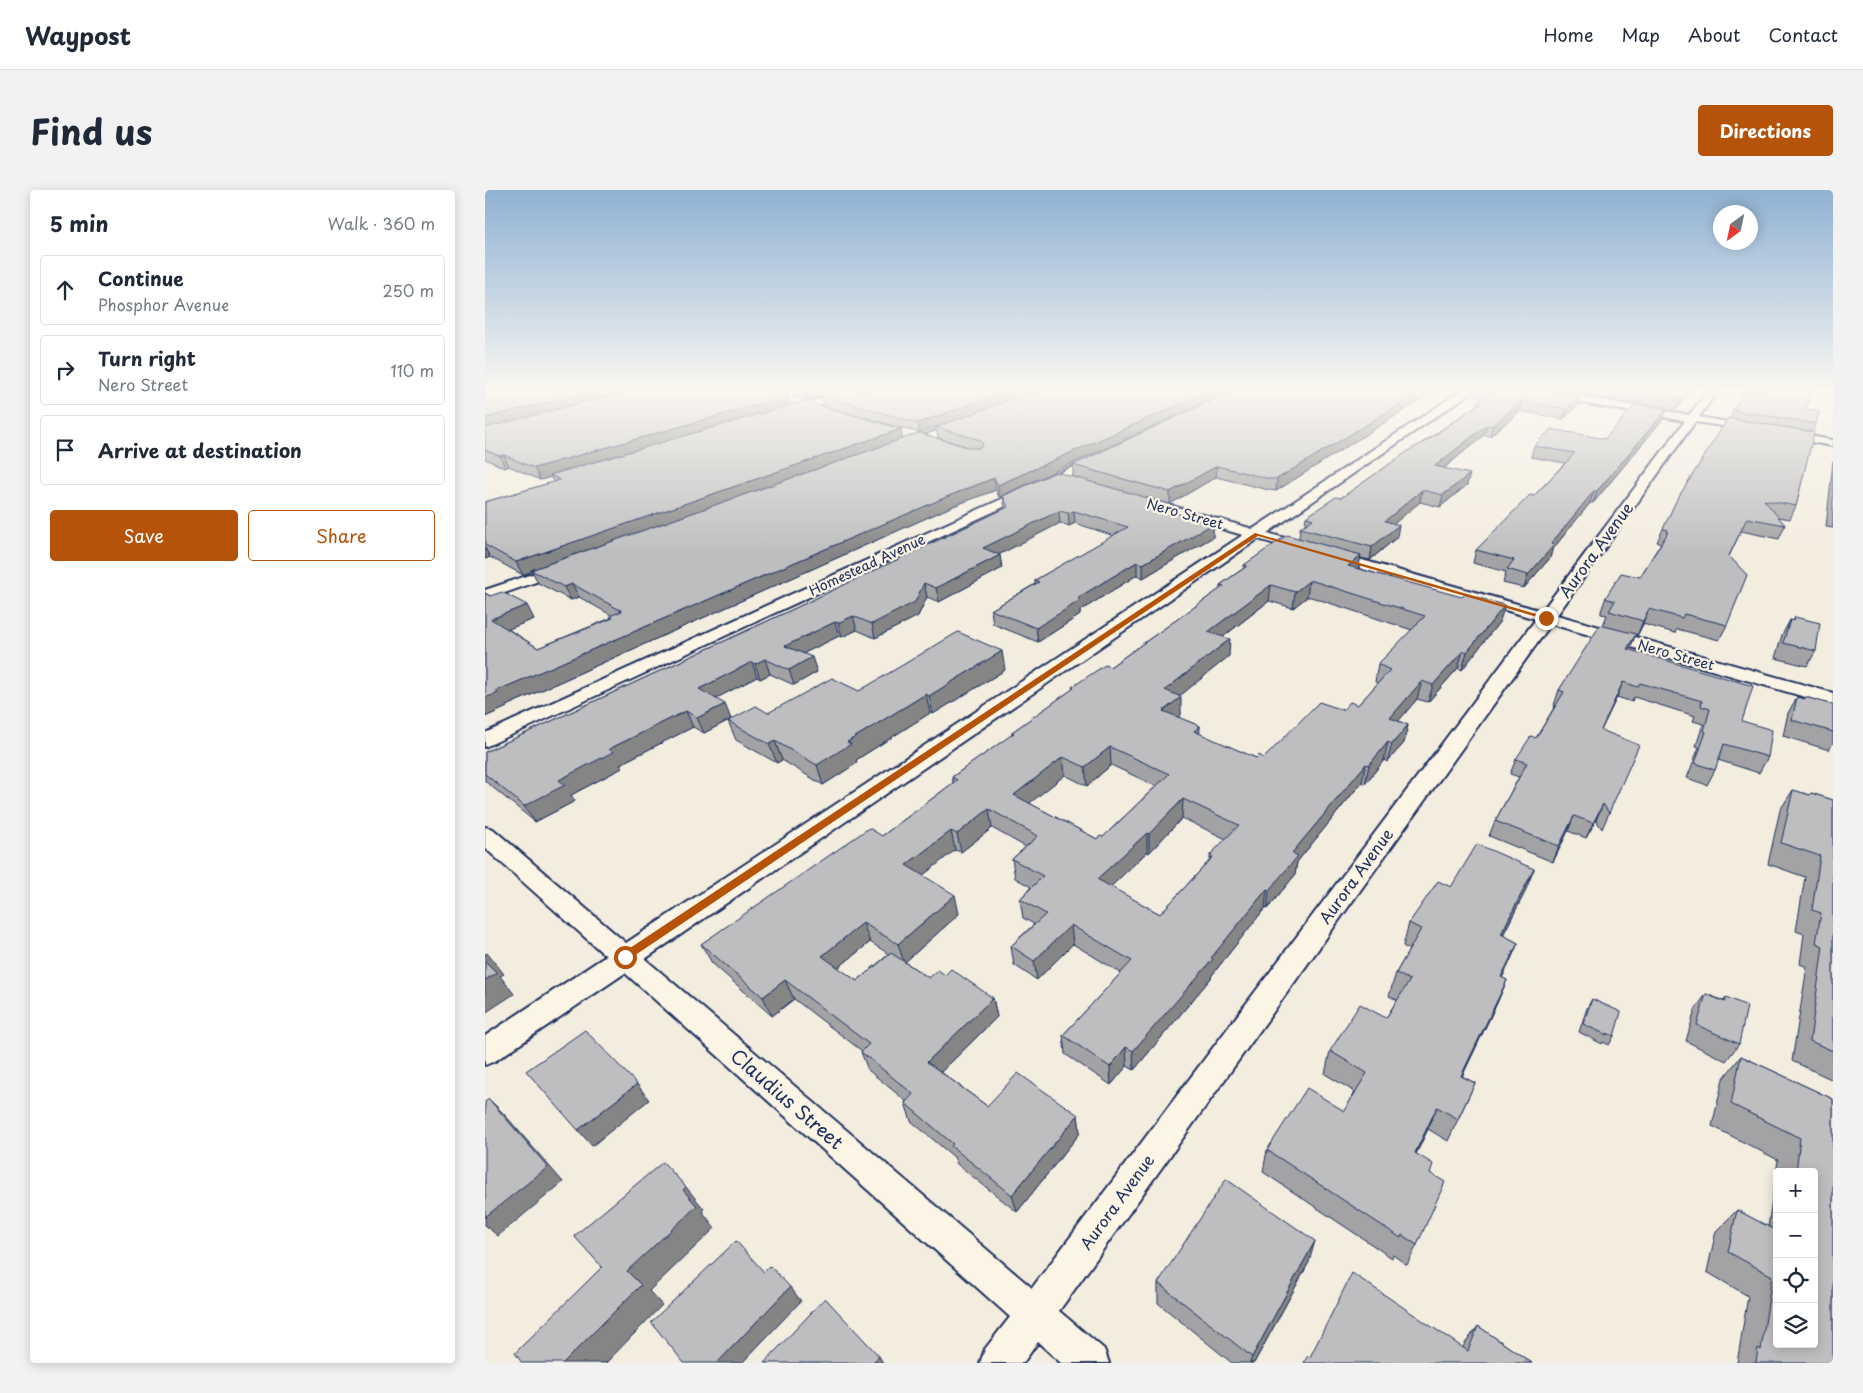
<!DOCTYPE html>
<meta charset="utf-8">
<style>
:root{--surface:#fff;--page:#f2f2f3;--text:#1f2937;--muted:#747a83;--line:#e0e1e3;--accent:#b45309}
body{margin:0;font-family:"Playpen Sans",sans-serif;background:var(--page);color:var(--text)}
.controls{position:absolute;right:15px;bottom:15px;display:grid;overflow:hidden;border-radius:5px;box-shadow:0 2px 12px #0003}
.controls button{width:45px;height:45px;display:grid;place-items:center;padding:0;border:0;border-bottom:1px solid var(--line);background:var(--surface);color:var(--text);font:25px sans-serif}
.compass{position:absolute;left:1228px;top:15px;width:45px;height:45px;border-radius:50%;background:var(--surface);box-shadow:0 2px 12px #0003;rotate:213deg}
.stop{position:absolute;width:15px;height:15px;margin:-11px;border:4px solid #b45309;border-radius:50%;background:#fff}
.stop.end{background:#b45309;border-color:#fff;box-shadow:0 1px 5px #0008}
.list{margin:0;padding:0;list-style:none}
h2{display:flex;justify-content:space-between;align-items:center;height:65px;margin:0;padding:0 20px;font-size:21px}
h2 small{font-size:16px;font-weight:400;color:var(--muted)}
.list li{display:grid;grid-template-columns:32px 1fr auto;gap:15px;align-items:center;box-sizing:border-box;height:70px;margin:0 10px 10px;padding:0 10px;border:1px solid var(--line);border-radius:5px}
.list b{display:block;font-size:19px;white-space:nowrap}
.list p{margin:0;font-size:16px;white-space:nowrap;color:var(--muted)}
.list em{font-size:16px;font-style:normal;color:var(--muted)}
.actions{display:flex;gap:10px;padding:15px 20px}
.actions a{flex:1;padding:11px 0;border:1px solid var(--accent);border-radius:5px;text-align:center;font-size:18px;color:var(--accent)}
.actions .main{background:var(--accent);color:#fff}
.icon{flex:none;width:28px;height:28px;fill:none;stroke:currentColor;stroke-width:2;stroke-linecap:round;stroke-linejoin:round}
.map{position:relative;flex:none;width:1348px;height:1173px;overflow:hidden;border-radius:5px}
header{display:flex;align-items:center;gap:30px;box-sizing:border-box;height:70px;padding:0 25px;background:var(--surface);border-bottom:1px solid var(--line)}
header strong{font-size:24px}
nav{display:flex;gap:28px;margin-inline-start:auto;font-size:18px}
.intro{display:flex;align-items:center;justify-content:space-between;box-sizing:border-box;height:120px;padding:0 30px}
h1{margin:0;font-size:35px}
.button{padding:12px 22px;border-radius:5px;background:var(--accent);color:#fff;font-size:18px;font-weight:700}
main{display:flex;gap:30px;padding:0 30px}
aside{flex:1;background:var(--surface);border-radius:5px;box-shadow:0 2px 12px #0003}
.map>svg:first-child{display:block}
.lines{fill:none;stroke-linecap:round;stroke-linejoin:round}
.street-casing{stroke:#1b2f5e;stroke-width:4}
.street{fill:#fcf5e5;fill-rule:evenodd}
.wall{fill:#a3a3a5;stroke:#1b2f5e;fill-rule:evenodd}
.shaded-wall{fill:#858586;stroke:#1b2f5e}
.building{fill:#bebec0;stroke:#1b2f5e;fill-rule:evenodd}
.route{fill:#b45309}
.labels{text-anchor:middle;stroke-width:4.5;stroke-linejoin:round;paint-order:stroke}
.far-street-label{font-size:14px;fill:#1b2f5e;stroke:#fcf5e5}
.street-label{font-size:16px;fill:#1b2f5e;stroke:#fcf5e5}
.near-street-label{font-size:19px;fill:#1b2f5e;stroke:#fcf5e5}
</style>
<header>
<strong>Waypost</strong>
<nav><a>Home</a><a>Map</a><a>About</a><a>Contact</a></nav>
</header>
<div class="intro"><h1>Find us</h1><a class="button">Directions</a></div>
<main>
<aside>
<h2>5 min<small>Walk · 360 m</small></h2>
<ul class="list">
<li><svg class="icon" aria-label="ahead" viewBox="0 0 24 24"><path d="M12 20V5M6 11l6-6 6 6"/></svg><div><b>Continue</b><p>Phosphor Avenue</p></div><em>250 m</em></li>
<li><svg class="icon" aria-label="right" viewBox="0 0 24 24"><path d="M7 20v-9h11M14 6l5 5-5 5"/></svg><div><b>Turn right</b><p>Nero Street</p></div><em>110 m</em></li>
<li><svg class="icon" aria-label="arrive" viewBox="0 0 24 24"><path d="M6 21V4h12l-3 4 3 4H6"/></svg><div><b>Arrive at destination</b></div></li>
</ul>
<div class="actions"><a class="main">Save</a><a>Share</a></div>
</aside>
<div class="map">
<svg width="1348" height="1173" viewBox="0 0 1348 1173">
<rect width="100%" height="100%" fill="#f3ede0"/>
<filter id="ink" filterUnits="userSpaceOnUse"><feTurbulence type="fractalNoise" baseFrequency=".02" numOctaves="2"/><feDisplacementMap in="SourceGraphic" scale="10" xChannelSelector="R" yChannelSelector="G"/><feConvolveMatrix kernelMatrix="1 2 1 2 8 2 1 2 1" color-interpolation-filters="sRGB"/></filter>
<g filter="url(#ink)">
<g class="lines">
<g class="street-casing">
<path id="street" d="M368 199H385L307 224H299L298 222 299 220Z
M979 199H991L782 343 1057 421 1200 231 1031 202 1026 199H1051L1204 225 1224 199H1234L1214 227 1271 237 1272 239 1271 241 1210 232 1072 425 1348 503V515L1066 434 574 1121 619 1159 624 1173H576L553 1152 538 1173H495L500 1159 525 1127 140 783 10 871 0 875V846L121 766 0 658V637L8 639 141 753 758 345 639 311 638 308 639 305H649L768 339ZM773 349 1051 429 547 1098 160 769Z
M480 231 485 234 484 236 423 258H415L413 256 415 254Z
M1300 242 1348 250V256L1296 247 1295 245Z
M614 265 620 269 618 271 0 557V543Z
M77 374 82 375 84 378 82 381 0 410V400Z"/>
</g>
<use href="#street" class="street"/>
</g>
<path class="wall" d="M0 199 303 206 305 215 418 249 480 256 453 248 451 237 435 243 339 216 337 206 322 211 283 199H750L514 307 511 300 468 316 21 516 22 517 0 527V403L49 429 23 439 53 458 126 428 125 426 126 425 94 407 86 410 53 393 47 381 38 385 5 367 0 369V312L68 292 66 287 55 290 24 276 20 278 0 269Z
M751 199H953L791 301 784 300 731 287 685 314 670 310V317L728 334V347L658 388 652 385 595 421V425L553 452 508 434 506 420 550 394V390L629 346 590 333 584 336 575 333 514 364 517 378 454 412 442 407 433 426 390 448 372 440 357 447 354 446 319 463 332 482 309 495 285 484 275 489 272 487 231 508 246 529 219 543 208 537 135 574 137 578 86 605 90 611 50 632 0 591V562L302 422 520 319 518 306 588 287V275Z
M954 199H975L971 202Z
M987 199H1064L1093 215 1078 229 1035 221 1005 246 999 245 959 278 982 295 955 317 935 312 909 333 912 347 885 370 875 368 874 379 1015 431 977 480 973 478 943 512 932 509 913 531 923 535 919 553 902 572 899 570 880 594 877 592 812 672 810 685 782 719 780 718 727 785 726 788 649 880 642 876 626 895 580 864 578 845 636 783 588 754 552 790 529 775 526 756 549 734 538 728 535 709 546 697 530 688 527 669 541 657 507 638 476 662 470 660 438 685 474 724 420 772 444 788 460 785 508 808 512 827 456 882 502 916 593 925 595 943 532 1022 472 974 469 967 426 931 420 913 421 911 383 880 376 862 377 861 309 809 287 826 227 773 216 754 397 646 468 593 467 587 527 545V542L588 499 587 497 625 477 735 399V395L759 378V375L814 348 815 338 820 334 821 327 856 308 991 216 992 212 999 207 986 205ZM822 407H826L927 440 893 474 890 492 893 493 873 515 858 520 779 568H771L714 544 715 536 692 527 696 525 694 506 744 466 738 447 784 411 808 418ZM626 575 671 596 618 647 612 649 544 613 580 585 602 596ZM697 628 741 649 725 665V670L675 724 625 697 662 662 664 663ZM385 752 404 764 372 791 353 778Z
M1066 199H1207L1191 219Z
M1321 219 1331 234 1327 242 1311 316 1305 329 1293 327 1300 335 1294 349 1256 341 1244 366 1242 435 1234 450 1192 439 1190 443 1158 434 1152 446 1150 445 1144 459 1257 531 1283 567 1274 583 1233 570 1230 580 1222 595 1202 588 1214 557 1211 556 1218 534 1208 531 1210 526 1149 507 1147 512 1132 507 1116 540 1124 623 1117 639 1111 630 1101 648 1083 641 1068 672 1004 646 1010 631 1034 587 1025 584 1031 569 1051 548 1070 516 1069 515 1074 500 1118 435 1122 425 1116 424V421L1121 407 1155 387 1176 353 1172 352 1178 339 1245 229 1248 220Z
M1178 229 1108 313H1105L1067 360 1065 368 1039 398 1018 393 1021 382 988 373 991 360 1049 306 1080 273 1046 267 1049 256 1120 249Z
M1348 271V338L1341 337Z
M1310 427 1331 461 1322 476 1290 468 1297 445 1305 430 1308 431Z
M520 480 448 524 445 523 371 570 372 573 338 595 297 570 292 573 251 550 243 531 283 523 374 501Z
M1312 507 1319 509 1320 507 1348 515V553L1344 560 1298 546 1303 523Z
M1308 600 1324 605 1326 603 1348 610V890L1307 871 1322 777 1315 774 1319 744 1311 741 1320 687 1283 674 1295 620Z
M966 697 1040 702 1018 745 1033 753 1017 788 1022 790 1012 813 977 886 990 893 963 951 943 939 931 964 945 983 932 1055 922 1075 908 1065 907 1068 778 982 782 960 859 921 870 902 840 884 845 861 901 828 912 810 904 806 911 783 924 760 918 756 924 733Z
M1221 804 1239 811 1241 807 1254 854 1241 871 1201 851 1210 820Z
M1107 809 1129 846 1124 855 1118 852 1117 854 1094 842 1102 818Z
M1256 866 1348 909V1173H1252L1263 1106 1222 1082 1231 1041 1252 1020 1283 1037 1293 970 1227 936 1238 889ZM1292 982H1329L1292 1154Z
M824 1072 769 1173H747L673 1113V1093Z
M993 1136 1047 1173 825 1167 978 1158 979 1155Z"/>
<path class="shaded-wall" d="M117 199H159L0 240V228Z
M326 199H360L322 211 320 201Z
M529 199H557L435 243 433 233Z
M729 199H750L514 307 513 295Z
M940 199H953L791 301 792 289Z
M1203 199H1207L1191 219 1195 209Z
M1096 205 1093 215 1078 229 1081 219Z
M303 206 306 216 65 285 66 287 55 290 49 278Z
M1037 211 1035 221 1005 246 1007 236Z
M1182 219 1178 229 1108 313 1112 301Z
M1002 235 999 245 948 287 950 276Z
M416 239 418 249 46 380 47 381 38 385 31 372Z
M19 265 24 276 20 278 15 266Z
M732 276 731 287 685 314V302Z
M985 284 982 295 955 317 958 305Z
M509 288 511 300 468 316 21 516 22 517 0 527V508L11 501 466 305Z
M937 300 935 312 898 343 900 331Z
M1109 301 1105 313 1067 360 1065 368 1039 398 1043 385 1069 350Z
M670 310V322L661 315Z
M574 321 575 333 500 372 498 358Z
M589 321 590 333 584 336 583 323Z
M728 334V347L658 388V374Z
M914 335 912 347 885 370 887 357Z
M0 358 5 367 0 369Z
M515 365 517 378 454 412 451 398Z
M876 365 873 381 863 376Z
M652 372V385L595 421V425L553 452 551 438 594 407Z
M824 391 822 407 808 418 810 402Z
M439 393 442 407 433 426 390 448 387 434Z
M87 394 94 407 86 410 79 397Z
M786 395 784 411 722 459 723 442Z
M42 415 49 429 14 443 6 429Z
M1020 415 1015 431 977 480 982 462Z
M1164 419 1158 434 1152 446 1158 431Z
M368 426 372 440 357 447 353 433Z
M350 432 354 446 305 470 300 456Z
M1151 444 1145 459 1136 473 1142 459Z
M745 449 744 466 680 518V500Z
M517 461 520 480 448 524 444 506Z
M978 461 973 478 943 512 948 495Z
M327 467 332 482 309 495 304 480Z
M280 469 285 484 275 489 270 474Z
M267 472 272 487 220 514 214 499Z
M937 491 932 509 901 546 905 528Z
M1138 492 1132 507 1109 555 1116 540Z
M441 504 445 523 371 570 372 573 338 595 332 575 362 552Z
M696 507V525L678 539V521Z
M240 514 246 529 219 543 212 528Z
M201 521 208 537 135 574 137 578 86 605 90 611 50 632 39 616 74 590 124 559Z
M923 535 919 553 902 572 907 554Z
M715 536 714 555 709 541Z
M290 551 297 570 292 573 284 554Z
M903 552 899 570 880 594 884 575Z
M625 557 626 575 602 596 600 577Z
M578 567 580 585 531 624 529 605Z
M881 574 877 592 812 672 810 685 782 719 784 700 807 663Z
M698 609 697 628 664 663V644Z
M1118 614 1111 630 1101 648 1108 633Z
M504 619 507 638 476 662 472 644Z
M1089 626 1083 641 1068 672 1074 656Z
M466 641 470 660 427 694 421 675Z
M662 643V662L613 709 612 689Z
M1049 679 1040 702 1006 768 1016 744Z
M782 699 780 718 727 785 726 788 649 880 648 861Z
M470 705 474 724 419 773 413 754Z
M378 733 385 752 344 785 337 766Z
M586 735 588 754 552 790 549 771Z
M1033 753 1023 776 1006 810 1016 787Z
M2 763 19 784 15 786 29 804 0 823V764Z
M300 790 309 809 287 826 278 807Z
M1022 790 1012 813 967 908 976 886Z
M508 808 512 827 448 890 442 872Z
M641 857 642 876 626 895 625 877Z
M152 894 164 910 107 956 93 940Z
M4 909 20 925 78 992 13 1046 0 1035Z
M952 917 943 939 921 985 930 963Z
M593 925 595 943 532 1022 527 1005Z
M201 997 219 1019 217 1021 230 1038 164 1101 177 1115 121 1173H78L198 1000Z
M830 1051 824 1072 769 1173H765L767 1167Z
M305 1097 316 1111 257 1173H232Z
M394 1166 398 1173H388Z"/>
<path class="building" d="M0 199H117L0 228Z
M151 199H281L303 206 49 278 19 265 15 266 0 260V238Z
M313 199H326L320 201Z
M358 199H529L433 233 337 206Z
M556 199H729L513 295 509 288 466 305 11 501 13 503 0 508V403L5 406 17 402 42 415 6 429 53 458 128 428 125 426 137 421 87 394 79 397 46 380 434 243 486 258H495L498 254 495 250 451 237Z
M751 199H940L792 289H785L732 276 685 302 588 275Z
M1011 199H1064L1096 205 1081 219 1037 211 1007 236 1002 235 950 276 985 284 958 305 937 300 900 331 914 335 887 357 815 338 828 329 821 327 851 307 856 308 923 261 941 251 996 213 992 212Z
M1130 199H1203L1195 209Z
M1261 199H1329L1321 219 1334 221 1331 234 1248 220Z
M319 211 416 239 31 372 0 355V312L75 290 65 285Z
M1151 214 1182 219 1112 301H1109L1069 350 1066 354 1069 355 1043 385 1022 379 1029 370 991 360 1045 305 1049 306 1090 263 1049 256 1066 239 1120 249Z
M1243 228 1329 242 1311 316 1279 310 1300 335 1262 328 1244 366 1262 385 1242 435 1199 424 1197 428 1164 419 1158 431 1124 421 1130 411 1122 409 1121 407 1136 383 1155 387 1182 344 1183 340 1178 339 1191 311Z
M571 282 670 310 661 315 728 334 658 374 652 372 594 407V411L551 438 506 420 554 392 550 390 643 337 589 321 583 323 574 321 498 358 515 365 451 398 439 393 430 412 387 434 368 426 353 433 350 432 300 456 327 467 304 480 280 469 270 474 267 472 214 499 240 514 212 528 201 521 124 559 128 562 74 590 80 595 39 616 0 584V562L302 422 523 317 518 306Z
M802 345 876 365 863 376 977 407 980 404 1020 415 982 462 978 461 948 495 937 491 905 528 923 535 907 554 903 552 884 575 881 574 807 663 813 666 784 700 782 699 726 768 728 769 648 861 641 857 625 877 578 845 647 771 586 735 549 771 526 756 561 724 535 709 558 686 527 669 553 646 504 619 472 644 466 641 421 675 470 705 413 754 378 733 337 766 372 791 406 763 444 788 453 780 460 785 466 779 508 808 442 872 502 916 533 883 593 925 527 1005 466 956 468 954 420 913 428 904 376 862 384 854 300 790 278 807 216 754 384 638 397 646 472 590 467 587 529 543 527 542 589 498 587 497 620 475 625 477 739 396 735 395 762 376 759 375ZM824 391H828L940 426 893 474 905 480 873 515 865 512 858 520 834 512 779 568 774 565 771 568 709 541 715 536 678 521 696 507 680 500 745 449 723 442 786 395 810 402ZM625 557 684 584 618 647 615 646 612 649 529 605 578 567 600 577ZM698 609 754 635 725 665 728 667 675 724 612 689 662 643 664 644Z
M1310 427 1335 433 1331 461 1298 453 1305 430 1309 431Z
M1115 435 1151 444 1142 459 1268 496 1257 531 1287 540 1283 567 1239 554 1230 580 1210 573 1221 542 1219 541 1225 519 1216 516 1217 511 1155 493 1153 497 1138 492 1116 540 1154 555 1124 623 1118 614 1108 633 1089 626 1074 656 1010 631 1042 573 1031 569 1046 546 1051 548 1079 502 1074 500Z
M473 442 517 461 444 506 441 504 362 552 366 554 332 575 290 551 284 554 243 531 271 516 283 523 347 488 374 501Z
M1312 507 1320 509V507L1348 515V542L1307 530Z
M1308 600 1325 605 1326 603 1348 610V861L1325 851 1338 756 1331 753 1336 723 1327 720 1335 666 1296 653Z
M992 654 1049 679 1016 744 1033 753 1016 787 1022 790 976 886 990 893 973 929 952 917 930 963 948 974 945 983 960 992 932 1055 917 1045 916 1048 782 960 822 898 859 921 882 883 845 861 875 814 901 828 925 790 911 783 936 739 924 733 953 691 966 697Z
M0 771 12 783 0 790Z
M1221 804 1240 812 1241 807 1262 816 1254 854 1212 835Z
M1107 809 1136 822 1129 846 1122 843V845L1098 834Z
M100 840 152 894 93 940 41 881Z
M1256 866 1348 909V1173H1271L1273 1158 1276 1160 1287 1086 1243 1062 1252 1020 1292 1041V1154H1329V982H1311L1315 948 1246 914Z
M4 909 63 977 0 1027V912Z
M178 972 201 997 198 1000 212 1016 142 1081 156 1095 78 1173H37L30 1163 117 1077 89 1046Z
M741 989 830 1051 767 1167 673 1093Z
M251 1051 279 1082 285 1076 305 1097 232 1173H199L166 1132Z
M867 1083 983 1161 993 1136 1047 1173H819L823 1165 825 1167Z
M340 1108 394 1166 388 1173H279Z"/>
</g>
<linearGradient id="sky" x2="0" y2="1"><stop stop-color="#8fb1d3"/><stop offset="0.55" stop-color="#faf7f1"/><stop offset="1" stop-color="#faf7f1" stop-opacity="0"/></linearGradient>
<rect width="1348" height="364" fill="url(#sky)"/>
<path class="route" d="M770 343 1065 428 1059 429 773 346 143 770H136V764Z"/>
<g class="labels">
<g class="far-street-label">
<text transform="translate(700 324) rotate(16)" y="5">Nero Street</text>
<text transform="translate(382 375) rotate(-25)" y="5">Homestead Avenue</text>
<text transform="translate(1191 465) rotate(16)" y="5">Nero Street</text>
</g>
<g class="street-label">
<text transform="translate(1111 360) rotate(-54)" y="6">Aurora Avenue</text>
<text transform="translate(871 686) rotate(-54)" y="6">Aurora Avenue</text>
<text transform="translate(632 1012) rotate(-54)" y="6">Aurora Avenue</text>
</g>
<g class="near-street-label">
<text transform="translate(302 909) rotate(41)" y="7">Claudius Street</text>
</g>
</g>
</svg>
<div class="controls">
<button>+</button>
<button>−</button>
<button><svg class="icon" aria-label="locate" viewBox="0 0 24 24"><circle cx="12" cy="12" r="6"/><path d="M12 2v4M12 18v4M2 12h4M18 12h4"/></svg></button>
<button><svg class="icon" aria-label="layers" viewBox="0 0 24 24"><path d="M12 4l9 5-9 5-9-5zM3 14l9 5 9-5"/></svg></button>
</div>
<svg class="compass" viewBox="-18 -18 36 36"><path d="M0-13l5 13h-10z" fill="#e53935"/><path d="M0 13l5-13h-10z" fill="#747a83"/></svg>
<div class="stop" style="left:140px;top:767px"></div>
<div class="stop end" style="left:1061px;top:428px"></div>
</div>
</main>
